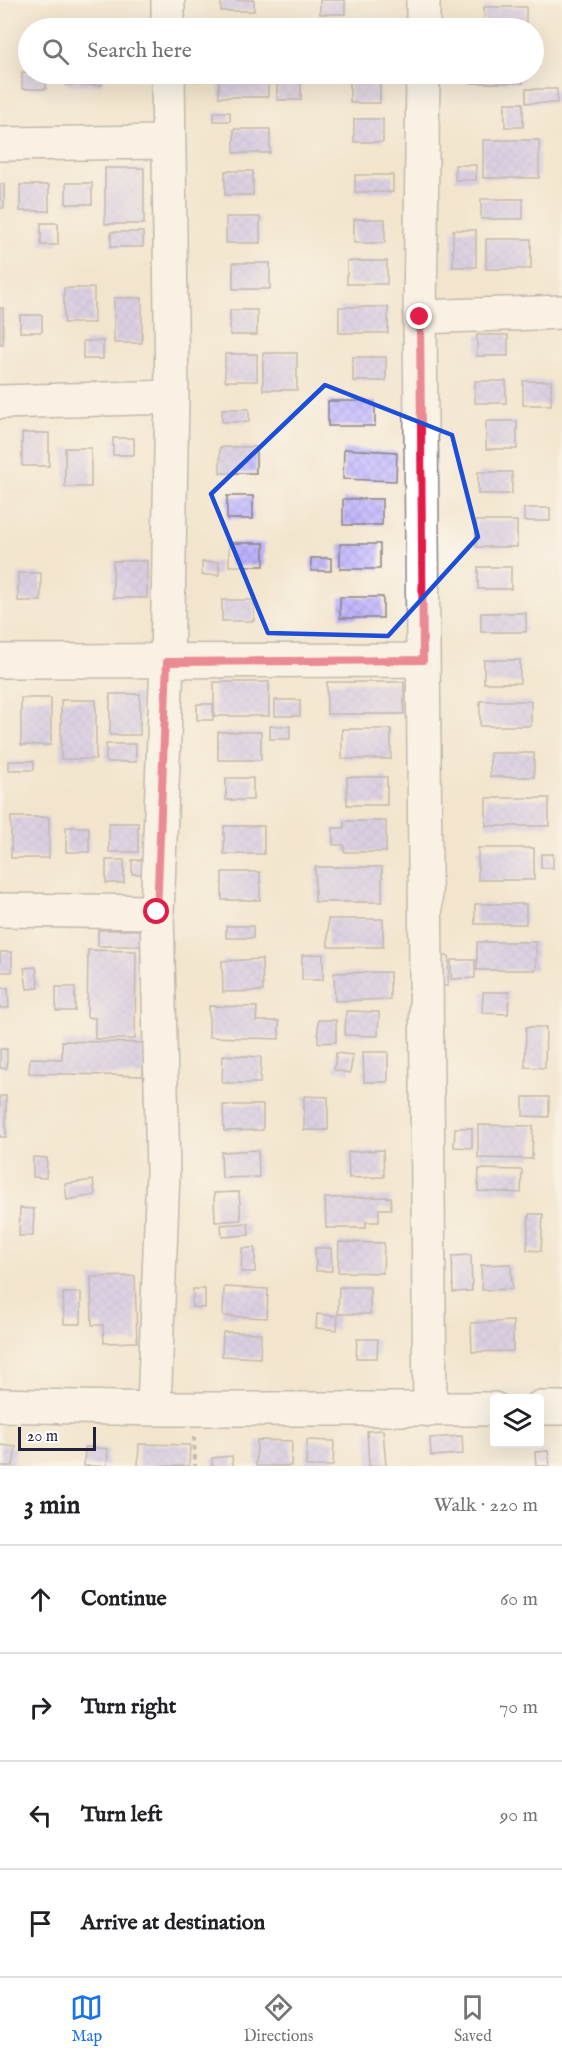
<!DOCTYPE html>
<meta charset="utf-8">
<style>
:root{--surface:#fff;--page:#f2f2f2;--text:#202124;--muted:#757577;--line:#e0e0e0;--accent:#1a73e8}
body{margin:0;font-family:"IM FELL English",serif;background:var(--page);color:var(--text)}
.controls{position:absolute;right:18px;bottom:18px;display:grid;overflow:hidden;border-radius:6px;box-shadow:0 6px 24px #0002}
.controls button{width:54px;height:54px;display:grid;place-items:center;padding:0;border:0;border-bottom:2px solid var(--line);background:var(--surface);color:var(--text);font:30px sans-serif}
.scale{position:absolute;left:18px;bottom:15px;width:78px;box-sizing:border-box;padding-left:6px;border:3px solid #22223b;border-top:0;font-size:16px;line-height:21px;white-space:nowrap;color:#22223b;-webkit-text-stroke:4px #fff;paint-order:stroke}
.stop{position:absolute;width:18px;height:18px;margin:-14px;border:4px solid #e11d48;border-radius:50%;background:#fff}
.stop.end{background:#e11d48;border-color:#fff;box-shadow:0 2px 6px #0008}
.list{margin:0;padding:0;list-style:none}
h2{display:flex;justify-content:space-between;align-items:center;height:78px;margin:0;padding:0 24px;font-size:26px}
h2 small{font-size:20px;font-weight:400;color:var(--muted)}
.list li{display:grid;grid-template-columns:39px 1fr auto;gap:18px;align-items:center;box-sizing:border-box;height:108px;padding:0 24px;border-top:2px solid var(--line)}
.list b{display:block;font-size:22px;white-space:nowrap}
.list em{font-size:20px;font-style:normal;color:var(--muted)}
.icon{flex:none;width:33px;height:33px;fill:none;stroke:currentColor;stroke-width:2;stroke-linecap:round;stroke-linejoin:round}
.map{position:relative;flex:none;width:562px;height:1466px;overflow:hidden}
.search{position:absolute;background:var(--surface);box-shadow:0 6px 24px #0002;left:18px;right:18px;top:18px;height:66px;display:flex;align-items:center;gap:15px;box-sizing:border-box;padding:0 21px;border-radius:33px;color:var(--muted);font-size:22px}
.sheet{height:510px;background:var(--surface)}
nav{display:flex;justify-content:space-around;align-items:center;box-sizing:border-box;height:84px;border-top:2px solid var(--line);background:var(--surface);font-size:16px;color:var(--muted)}
nav a{display:grid;justify-items:center;gap:3px}
nav .on{color:var(--accent)}
.map>svg:first-child{display:block}
.building{fill:url(#building-cross-hatch)}
.lines{fill:none;stroke-linecap:round;stroke-linejoin:round}
.minor-casing{stroke:#8a8484;stroke-width:36}
.path{stroke:#8a8484;stroke-width:4;stroke-dasharray:4.5 4.5;stroke-linecap:butt}
.minor{stroke:#fff;stroke-width:33}
.route{stroke:#e11d48;stroke-width:8}
.marked{fill:none;stroke:#1d4ed8;stroke-width:4.5;stroke-linejoin:round}
</style>
<div class="map">
<svg width="562" height="1466" viewBox="0 0 562 1466">
<defs>
<pattern id="building-cross-hatch" width="8" height="8" patternUnits="userSpaceOnUse" patternTransform="scale(1.5)"><rect width="8" height="8" fill="#bdb2fb"/><path d="M0 0l8 8M0 8l8-8" fill="none" stroke="#a299d8"/></pattern>
</defs>
<rect width="100%" height="100%" fill="#fff"/>
<filter id="ink" filterUnits="userSpaceOnUse"><feTurbulence type="fractalNoise" baseFrequency=".0167" numOctaves="2"/><feDisplacementMap in="SourceGraphic" scale="12" xChannelSelector="R" yChannelSelector="G"/><feConvolveMatrix kernelMatrix="1 2 1 2 8 2 1 2 1" color-interpolation-filters="sRGB"/></filter>
<filter id="wash" filterUnits="userSpaceOnUse"><feTurbulence type="fractalNoise" baseFrequency=".008" numOctaves="4" result="noise"/><feDisplacementMap in="SourceGraphic" scale="24" xChannelSelector="R" yChannelSelector="G"/><feGaussianBlur stdDeviation="1.35" result="paint"/><feColorMatrix in="noise" values="0 0 0 0 0 0 0 0 0 0 0 0 0 0 0 0 0 1.4 0 .05"/><feComposite in="paint" operator="in"/></filter>
<g filter="url(#wash)">
<rect width="100%" height="100%" fill="#f3e5cd"/>
<g id="blocks">
<path class="building" d="M221 0H254V11H221Z
M320 0H345V14H320Z
M484 7H526V28H484Z
M22 72 46 74V89H22Z
M66 74H102V85H66Z
M277 74H301V100H277Z
M470 74H523V83H470Z
M219 76H268V97H219Z
M350 78H380V103H350Z
M526 89H557V103H526Z
M505 103H523V127H505Z
M214 112H230V121H214Z
M354 119H383V142H354Z
M234 129H270V153H234Z
M483 140H539V178H483Z
M455 165H476V180H455Z
M105 168H144V224H105Z
M225 171H253V195H225Z
M355 175H393V192H355Z
M66 183H92V204H66Z
M0 184H4V208H0Z
M20 185H49V211H20Z
M481 199H523V219H481Z
M226 217H260V243H226Z
M354 219H385V243H354Z
M41 223H58V245H41Z
M453 230H476V267H453Z
M111 232H143V247H111Z
M486 239H531V269H486Z
M347 261H387V284H347Z
M233 263H270V289H233Z
M64 288H94V323H64Z
M114 298H142V343H114Z
M339 307H388V333H339Z
M0 308H3V344H0Z
M230 310H257V335H230Z
M20 315H42V332H20Z
M477 335H508V356H477Z
M83 341H103V359H83Z
M263 353H297V390H263Z
M225 354H257V381H225Z
M353 357H386V381H353Z
M475 381H506V403H475Z
M523 381H551V405H523Z
M328 401H375V426H328Z
M222 409H249V422H222Z
M486 421H517V449H486Z
M22 433H49V466H22Z
M113 438H134V455H113Z
M220 447H256V473H220Z
M65 448H91V487H65Z
M344 449 397 452 396 481 343 479Z
M478 472H512V494H478Z
M227 496H253V519H227Z
M343 499H382V525H343Z
M524 508H550V521H524Z
M476 521H517V547H476Z
M229 543H264V566H229Z
M340 544H380V569H340Z
M311 558H331V571H311Z
M113 561H147V598H113Z
M202 562H219V575H202Z
M478 567H511V589H478Z
M18 573H41V601H18Z
M340 597H383V618H340Z
M222 600H254V621H222Z
M481 613H526V632H481Z
M484 660H520V683H484Z
M214 682H269V716H214Z
M327 682H404V714H327Z
M110 694H140V735H110Z
M21 698H51V745H21Z
M61 700H96V759H61Z
M275 700H300V716H275Z
M480 701H531V726H480Z
M197 704H213V720H197Z
M270 726H290V739H270Z
M342 729H391V759H342Z
M218 732H261V760H218Z
M106 744H136V762H106Z
M490 753H534V777H490Z
M9 761H34V770H9Z
M347 777H387V805H347Z
M226 778H253V800H226Z
M486 798H549V826H486Z
M11 817H49V858H11Z
M344 821H386V852H344V845H333V828H344Z
M109 823H138V852H109Z
M224 826H264V854H224Z
M66 827H89V852H66Z
M478 848H534V880H478Z
M541 854H553V868H541Z
M106 860H124V883H106Z
M132 860H143V874H132Z
M315 867H382V902H315Z
M222 872H260V900H222Z
M475 904H526V924H475Z
M328 919H383V947H328Z
M226 926H253V938H226Z
M98 930H143V946H98Z
M477 942H536V970H477Z
M88 950 136 951 135 1039H95V1018L87 1017Z
M0 952H12V972H0Z
M323 954V980H302V955Z
M438 956H449L448 986H437Z
M262 959 263 991 223 992 222 961Z
M451 960H475V978L451 979Z
M36 967 39 988 27 989 24 968Z
M390 972V999L335 1001 334 973Z
M56 987H75V1011H56Z
M0 988H8L9 1008H0Z
M483 992H509L508 1014 482 1013Z
M209 1006 257 1007 256 1021H279V1039L209 1037Z
M346 1011 379 1012 378 1036 345 1035Z
M318 1020H336V1042L318 1043Z
M526 1027H546L545 1068 525 1067Z
M62 1041 144 1043 143 1076 29 1073 30 1058 62 1059Z
M0 1049H7V1068H0Z
M363 1052H388V1082H364Z
M336 1053 353 1055 350 1073 334 1070Z
M223 1055 261 1057 260 1083H222Z
M0 1096H6V1137H0Z
M304 1096 328 1097V1130H304Z
M523 1097H549V1117L523 1116Z
M223 1105H263V1130L224 1131Z
M478 1125 533 1126 532 1159 478 1158Z
M455 1128H472V1148L454 1147Z
M258 1150 259 1177 222 1178 221 1152Z
M383 1150 384 1177 349 1178 348 1152Z
M33 1157 47 1158 46 1178 33 1177Z
M479 1169 522 1170 521 1193 478 1191Z
M93 1180 95 1195 67 1200 65 1184Z
M239 1192 241 1220 215 1222 214 1193Z
M391 1197V1209H379V1222H366V1228H326L325 1198Z
M20 1208 34 1209 33 1236H19Z
M529 1214H543L541 1251 527 1250Z
M248 1223 249 1235 222 1237 221 1225Z
M339 1242 384 1243 383 1273 338 1272Z
M242 1248H255V1272H241Z
M315 1248H331L332 1271H316Z
M471 1255 472 1291 453 1292 452 1256Z
M511 1264 512 1289 482 1290 481 1265Z
M135 1276 137 1342 104 1343 103 1325H92L91 1277Z
M224 1287 268 1289 267 1318 223 1316Z
M339 1287H370V1314H338Z
M193 1289H205V1308L192 1307Z
M63 1293H81V1324H64Z
M317 1314 338 1316 337 1330 316 1328Z
M513 1321V1351L472 1352 471 1323Z
M223 1332 261 1333 260 1358 222 1356Z
M357 1339H378L377 1358H356Z
M383 1430 386 1466H369L367 1431Z
M462 1436 463 1454 431 1456 430 1438Z
M257 1440 292 1441 291 1466H256Z
M307 1440 334 1441 333 1466H306Z
M139 1444 190 1445 189 1466H138Z
M0 1445 16 1447 13 1466H0Z
M85 1447 108 1449 107 1466H84Z
M548 1451 550 1466H536L535 1452Z
M232 1456 233 1466H212V1458Z"/>
</g>
</g>
<g filter="url(#ink)">
<use href="#blocks" fill-opacity="0" stroke="#8a8484" stroke-width="1.5"/>
<g class="lines">
<g class="minor-casing">
<path id="minor" d="M168 28V0
M423 28V0
M423 74 420 317 430 1410
M0 144 167 142
M420 317 562 312
M0 402 172 397
M0 661 423 660
M0 910 157 912
M0 1405 154 1409H494
M540 1408H562
M154 1409 163 1172 157 912 167 662 172 397 168 74"/>
</g>
<path class="path" d="M194 1437 195 1466"/>
<use href="#minor" class="minor"/>
</g>
</g>
<g class="lines" filter="url(#ink)">
<path class="route" d="M157 912 167 662 423 660 420 317"/>
</g>
<path d="M0 0H562V1466H0ZM325 385 452 435 478 537 388 636 268 633 211 494Z" fill="#f3e5cd" fill-opacity=".55" fill-rule="evenodd"/>
<path class="marked" d="M325 385 452 435 478 537 388 636 268 633 211 494Z"/>
</svg>
<div class="controls">
<button><svg class="icon" aria-label="layers" viewBox="0 0 24 24"><path d="M12 4l9 5-9 5-9-5zM3 14l9 5 9-5"/></svg></button>
</div>
<div class="scale">20 m</div>
<div class="stop" style="left:157px;top:912px"></div>
<div class="stop end" style="left:420px;top:317px"></div>
<div class="search"><svg class="icon" aria-label="search" viewBox="0 0 24 24"><circle cx="10" cy="10" r="6"/><path d="M15 15l6 6"/></svg>Search here</div>
</div>
<section class="sheet">
<h2>3 min<small>Walk · 220 m</small></h2>
<ul class="list">
<li><svg class="icon" aria-label="ahead" viewBox="0 0 24 24"><path d="M12 20V5M6 11l6-6 6 6"/></svg><div><b>Continue</b></div><em>60 m</em></li>
<li><svg class="icon" aria-label="right" viewBox="0 0 24 24"><path d="M7 20v-9h11M14 6l5 5-5 5"/></svg><div><b>Turn right</b></div><em>70 m</em></li>
<li><svg class="icon" aria-label="left" viewBox="0 0 24 24"><path d="M17 20v-9H6M10 6l-5 5 5 5"/></svg><div><b>Turn left</b></div><em>90 m</em></li>
<li><svg class="icon" aria-label="arrive" viewBox="0 0 24 24"><path d="M6 21V4h12l-3 4 3 4H6"/></svg><div><b>Arrive at destination</b></div></li>
</ul>
</section>
<nav>
<a class="on"><svg class="icon" aria-label="map" viewBox="0 0 24 24"><path d="M3 6l6-2 6 2 6-2v14l-6 2-6-2-6 2zM9 4v14M15 6v14"/></svg>Map</a>
<a><svg class="icon" aria-label="directions" viewBox="0 0 24 24"><path d="M12 3l9 9-9 9-9-9zM9 14v-3h6M13 9l2 2-2 2"/></svg>Directions</a>
<a><svg class="icon" aria-label="saved" viewBox="0 0 24 24"><path d="M7 4h10v16l-5-4-5 4z"/></svg>Saved</a>
</nav>
